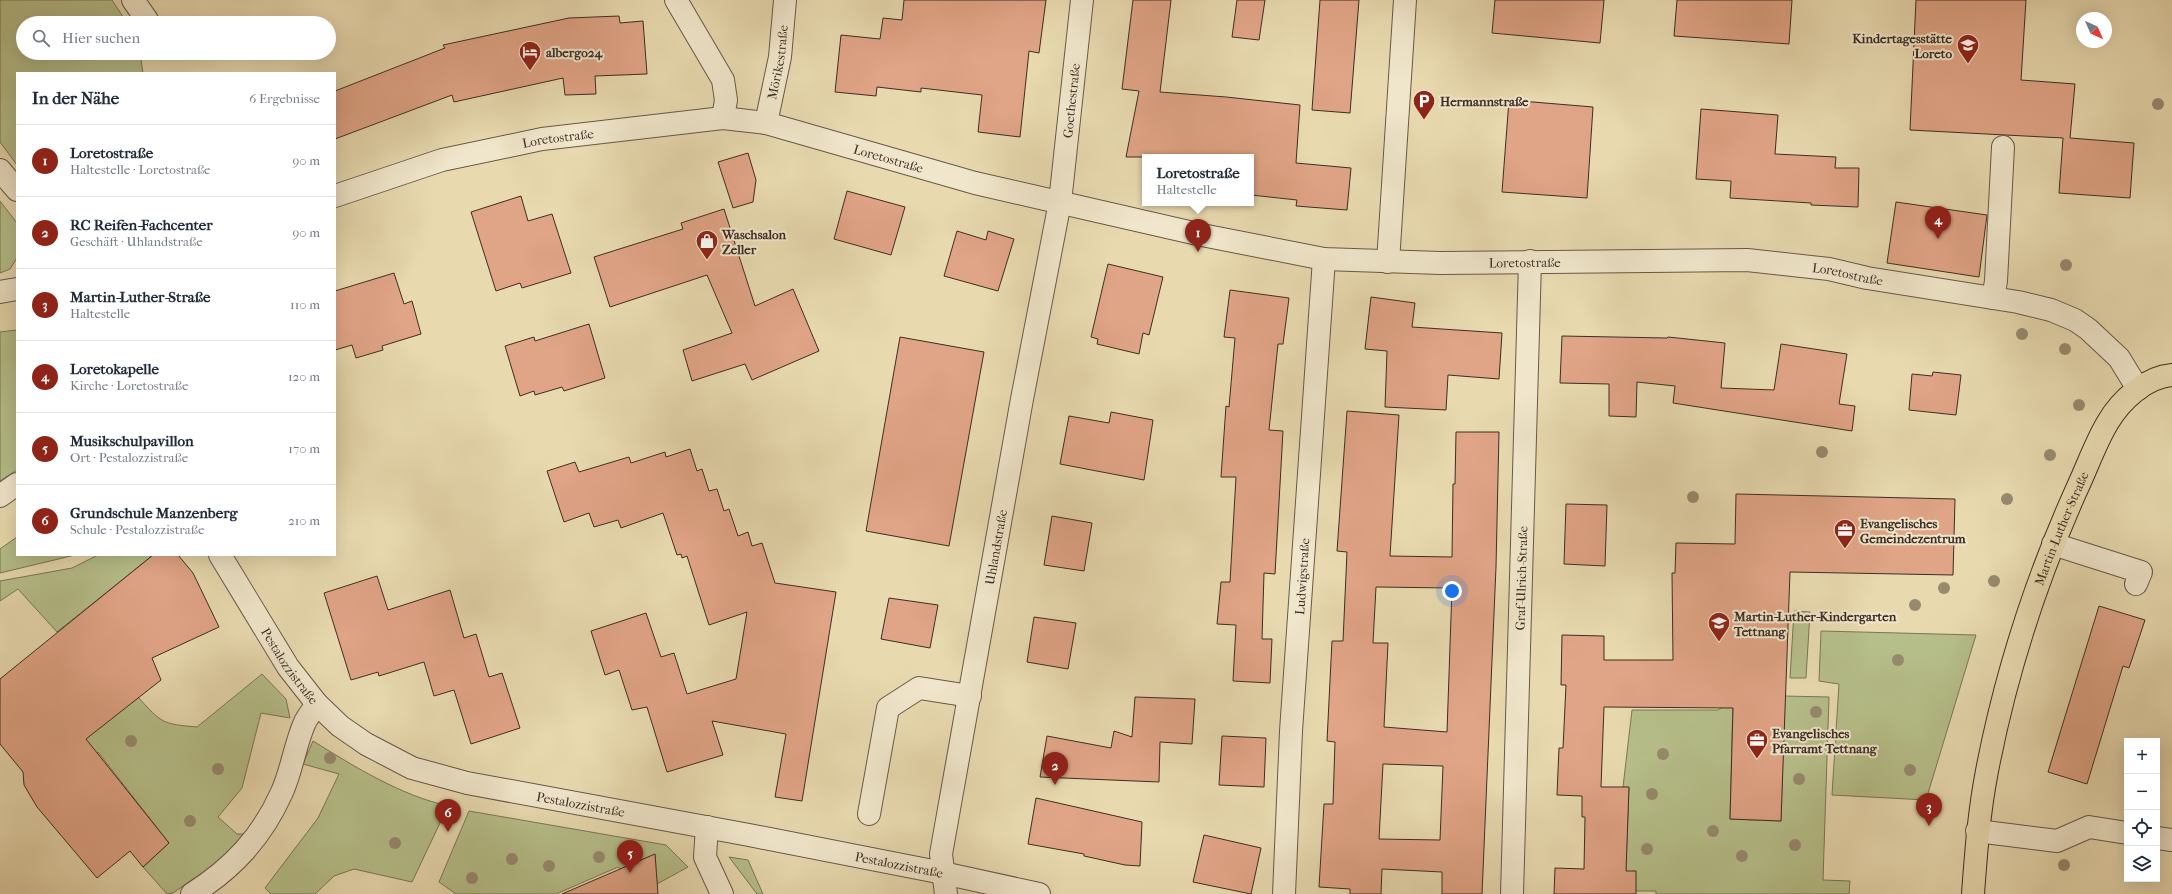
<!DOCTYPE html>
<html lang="de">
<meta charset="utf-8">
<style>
:root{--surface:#fff;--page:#f6f6f7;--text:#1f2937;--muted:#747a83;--line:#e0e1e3;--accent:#8f2418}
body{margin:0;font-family:"IM FELL French Canon",serif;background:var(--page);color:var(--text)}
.controls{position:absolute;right:12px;bottom:12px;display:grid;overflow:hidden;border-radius:0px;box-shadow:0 4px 16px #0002}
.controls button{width:36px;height:36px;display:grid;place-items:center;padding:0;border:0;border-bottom:1px solid var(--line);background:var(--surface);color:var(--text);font:20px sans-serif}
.compass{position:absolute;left:2076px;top:12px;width:36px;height:36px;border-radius:50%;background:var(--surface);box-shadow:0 4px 16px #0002;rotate:135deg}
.you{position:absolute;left:1452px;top:591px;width:14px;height:14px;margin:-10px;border:3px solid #fff;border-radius:50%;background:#1a73e8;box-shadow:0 0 0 6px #1a73e833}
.badge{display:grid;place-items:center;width:26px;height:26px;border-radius:50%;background:var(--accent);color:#fff;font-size:13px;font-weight:700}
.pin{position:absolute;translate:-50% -33px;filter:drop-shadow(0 1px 2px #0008)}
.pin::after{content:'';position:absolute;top:21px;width:14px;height:12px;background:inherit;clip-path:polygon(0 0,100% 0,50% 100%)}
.popup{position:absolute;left:1142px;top:154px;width:112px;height:52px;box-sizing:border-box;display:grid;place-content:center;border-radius:0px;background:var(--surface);filter:drop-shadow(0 1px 3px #0005);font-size:13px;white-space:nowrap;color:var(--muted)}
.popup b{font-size:15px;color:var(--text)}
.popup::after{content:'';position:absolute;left:50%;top:100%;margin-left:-8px;border:8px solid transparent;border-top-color:var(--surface)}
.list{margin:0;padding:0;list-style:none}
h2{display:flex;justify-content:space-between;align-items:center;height:52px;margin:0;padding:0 16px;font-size:17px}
h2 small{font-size:13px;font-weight:400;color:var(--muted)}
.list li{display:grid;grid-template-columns:26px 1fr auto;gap:12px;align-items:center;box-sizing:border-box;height:72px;padding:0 16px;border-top:1px solid var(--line)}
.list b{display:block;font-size:15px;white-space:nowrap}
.list p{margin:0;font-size:13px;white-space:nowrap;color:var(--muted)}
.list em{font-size:13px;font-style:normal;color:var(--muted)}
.icon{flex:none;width:22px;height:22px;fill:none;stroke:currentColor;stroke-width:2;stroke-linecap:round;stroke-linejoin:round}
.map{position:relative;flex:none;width:2172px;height:894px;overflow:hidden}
.search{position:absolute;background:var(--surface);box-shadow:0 4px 16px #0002;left:16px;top:16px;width:320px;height:44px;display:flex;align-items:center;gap:10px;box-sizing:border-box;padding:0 14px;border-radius:22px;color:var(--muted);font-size:15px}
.panel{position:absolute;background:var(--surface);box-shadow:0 4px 16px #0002;left:16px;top:72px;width:320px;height:484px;border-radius:0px}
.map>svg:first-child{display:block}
.green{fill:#b6bf8a;stroke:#7a7658}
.building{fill:#e0a486;stroke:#3d2d25;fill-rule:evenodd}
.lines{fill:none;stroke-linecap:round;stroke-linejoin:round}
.minor-casing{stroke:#685848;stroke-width:24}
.major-casing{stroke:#3d2d25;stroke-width:24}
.minor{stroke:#f0e6cb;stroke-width:22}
.major{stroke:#e8d9af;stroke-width:22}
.tree{fill:#978a6e}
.labels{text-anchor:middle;stroke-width:4;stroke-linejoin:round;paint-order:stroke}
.poi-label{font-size:13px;font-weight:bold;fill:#3d2d25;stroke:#f0e6cb;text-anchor:start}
.street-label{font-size:13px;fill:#3d2d25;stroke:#f0e6cb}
</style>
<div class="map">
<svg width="2172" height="894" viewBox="0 0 2172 894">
<rect width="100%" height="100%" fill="#e8d9af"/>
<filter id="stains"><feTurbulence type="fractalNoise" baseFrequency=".005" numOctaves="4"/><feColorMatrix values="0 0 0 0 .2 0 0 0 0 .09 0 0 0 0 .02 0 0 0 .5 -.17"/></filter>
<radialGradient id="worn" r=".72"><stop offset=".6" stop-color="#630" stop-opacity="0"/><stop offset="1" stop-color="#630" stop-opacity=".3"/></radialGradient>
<path class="green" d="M0 0H112L127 23H23V53H140L143 73H17V165L0 142Z
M0 201 17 223V258L10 269 0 273Z
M17 330V470L0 481V332Z
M17 537V555H75L0 573V549Z
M98 555H153L57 632 18 589 0 601V581L72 568Z
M1794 611 1810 612 1806 678H1790Z
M1821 631 1976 635 1926 800 1832 795 1839 684 1819 681Z
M262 674 286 699 290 718 261 713 242 788 218 817 237 834H244L228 855 173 893 167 894 143 867 169 843 98 752 85 763 73 749 138 697C162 724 163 724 197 727Z
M1784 696 1829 697 1823 880 1850 881 1849 894H1656V891H1625L1629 788 1623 787 1632 710H1718L1733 701 1730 819 1781 821Z
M313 741C355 767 400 795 448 806L412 882 354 869 334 876 315 894H271L265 888 318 818 339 774 303 764Z
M469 811 666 845 688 867 657 884 655 854 620 869 618 867 556 894H456L439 882Z
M729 857 748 860 763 894H757Z"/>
<path class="building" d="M904 0H1046L1039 53 1029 51 1020 137 978 132 982 95 921 88V92L877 87 876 96 835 92 841 35 880 39 883 18 902 20Z
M1133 0H1171L1160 92 1226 97 1300 105 1296 163 1351 168 1347 210 1296 206 1297 200 1251 195V157H1126L1139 91 1122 89Z
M1237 0H1265L1259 40 1232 37Z
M1320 0H1359L1350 113 1312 110Z
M1495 0H1604L1600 43 1492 33Z
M1677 0H1792L1789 44 1674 36Z
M1916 0H2026L2021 80 2075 84 2070 138 2134 143 2130 198 2059 193 2063 138 1910 130Z
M619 16 620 23 643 21 647 74 595 76 596 94 565 95 563 78 454 102 452 95 335 139V91L445 48 443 45 569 18Z
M1509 100 1593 107 1587 198 1502 192Z
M1701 109 1778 115 1775 154 1836 157 1835 168H1859L1858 207 1811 205V203L1730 198 1731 181 1696 179Z
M748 153 756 180 753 202 733 208 718 162Z
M847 191 905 207 891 255 834 239Z
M521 196 528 221 552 214 571 273 522 288 520 283 496 291 471 212Z
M1896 202 1987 215 1979 277 1887 263Z
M724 209 755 306 793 289 819 351 752 380 745 364 692 381 683 350 732 333 707 275 610 307 594 257 683 229 681 223Z
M957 231 986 240 988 231 1014 239 998 291 944 276Z
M1108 264 1163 277 1149 335 1143 333 1139 354 1097 344 1098 339 1091 337Z
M394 273 404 304 412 301 421 334 382 346 383 350 356 358 352 345 335 350V291Z
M1230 290 1289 298 1283 344H1278L1269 430 1283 431 1275 574 1264 573 1262 639H1272L1270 683 1233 681 1236 625 1217 624 1221 582H1230L1236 477H1221L1226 406 1229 407 1235 338 1224 337Z
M1371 297 1415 303 1412 327 1502 333 1499 379 1448 375 1446 410 1385 407 1387 351 1365 349Z
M589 324 605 378 564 391 562 387 535 395 534 391 520 396 505 346 534 337 535 341Z
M1562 336 1667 338 1668 337 1725 343 1721 388 1774 390 1781 344 1847 354 1839 404 1855 406 1852 431 1673 403 1675 386 1637 382 1636 417 1609 416V384L1560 383Z
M900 337 984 352 949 546 866 531Z
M1933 372 1961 375 1956 415 1909 410 1912 374 1932 376Z
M1347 411 1399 415 1390 556 1452 557 1453 484H1455L1456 432H1499L1496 567 1482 894H1442V872L1382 869 1381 894H1350V889L1319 887 1324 804H1333L1335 742 1327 741 1332 641H1343L1347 552 1337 551ZM1376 587 1452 588 1447 732 1384 727 1388 643H1373ZM1383 764 1443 766 1440 840 1379 839Z
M1111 412 1153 420 1144 480 1060 464 1069 416 1109 423Z
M690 449 697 471 702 469 709 491 717 489 724 511 729 509 738 536 748 532 752 546 762 543 775 583 836 592 802 801 775 797 786 734 712 721 723 755 667 772 647 707 632 710 619 670 605 675 591 631 646 613 661 657 674 653 687 694 736 679 747 612 709 625 687 556 682 558 681 554 677 555 663 513 621 528 618 520 594 527 589 513 564 522 547 471 575 462 579 472 629 457 631 463 665 452 666 457Z
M1736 494 1955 499 1953 575 1790 572 1781 821 1730 819 1733 708 1604 707 1601 787H1629L1626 871H1636V894H1554L1555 868 1584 869 1585 817H1582V796L1557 795 1559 748H1563L1566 685H1561L1562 635 1604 636V660H1673L1672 573H1675L1676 543 1735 544Z
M1566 504 1607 505 1605 566 1564 564Z
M1052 516 1092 523 1084 571 1044 565Z
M153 555H178L193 573 219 627 152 658 161 680 86 739 169 843 143 867 130 851 97 878 37 807 24 785 23 772 0 744V679Z
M377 576 388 610 450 590 464 638 476 634 489 677 502 673 520 728 471 744 454 690 434 696 424 662 379 676 378 672 351 680 324 593Z
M889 598 938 605 930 648 881 639Z
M2099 606 2145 620 2129 668 2123 666 2087 784 2048 772Z
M1034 617 1076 623 1068 669 1027 662Z
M1135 697 1195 699 1192 744 1160 742 1159 782 1040 777 1047 736 1111 748 1114 731 1132 737Z
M1222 736 1266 738 1264 787 1219 785Z
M1036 798 1142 822 1140 866 1125 865 1084 856V854L1028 844Z
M1204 835 1261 848 1251 894 1193 882Z
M655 854 658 894H562Z"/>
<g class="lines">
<g class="minor-casing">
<g id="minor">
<path d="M133 0 147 20"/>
<path d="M676 0 723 80 726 100 723 118"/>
<path id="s1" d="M766 123 780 57 785 0"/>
<path d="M0 170 17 190"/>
<path id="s2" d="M335 196 442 160 542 139 723 118 766 123 975 183 1202 235 1324 259 1440 263 1747 260 1829 269 1867 278 2018 302 2051 310 2075 320 2088 329 2119 358 2138 389"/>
<path d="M1388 262 1405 0"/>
<path d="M0 292 17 289"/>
<path d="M1993 298 1996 281 2003 147"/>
<path d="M0 496 17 484"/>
<path d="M2053 544 2141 572 2136 584"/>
<path id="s3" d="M220 555 288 667 317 704 340 726 366 744 412 768 467 783 749 835 943 873 1039 894"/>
<path d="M869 814 888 708 919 688 970 696"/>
<path d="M707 827 705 857 722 894"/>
<path d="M1977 831 2057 841 2089 827 2127 833"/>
<path d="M2157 838 2172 840"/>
<path d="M192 894C233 868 262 837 282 792 292 770 295 744 305 722 308 716 313 710 317 704"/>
<path id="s4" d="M946 894 941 854 1022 399 1060 202 1082 0"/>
<path id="s5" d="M1284 894 1291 731 1324 259"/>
<path id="s6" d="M1512 894 1530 261"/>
</g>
</g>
<g class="major-casing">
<g id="major">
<path id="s7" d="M1973 894C1976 853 1979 812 1987 771 2006 672 2038 574 2080 482 2089 462 2097 440 2108 422 2121 400 2146 377 2172 375"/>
</g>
</g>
<use href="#minor" class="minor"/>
<use href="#major" class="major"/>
</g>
<g class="tree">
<circle cx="2158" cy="104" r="6"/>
<circle cx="2066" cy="265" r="6"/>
<circle cx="2022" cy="334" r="6"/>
<circle cx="2065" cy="349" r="6"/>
<circle cx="2079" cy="405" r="6"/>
<circle cx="1822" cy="452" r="6"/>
<circle cx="2050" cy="455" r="6"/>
<circle cx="1693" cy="497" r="6"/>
<circle cx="2007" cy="499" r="6"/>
<circle cx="1994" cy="581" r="6"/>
<circle cx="1944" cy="588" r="6"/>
<circle cx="1915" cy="605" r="6"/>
<circle cx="1898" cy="660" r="6"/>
<circle cx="1816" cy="712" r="6"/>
<circle cx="131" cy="741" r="6"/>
<circle cx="1663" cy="754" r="6"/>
<circle cx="330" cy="758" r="6"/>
<circle cx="218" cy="769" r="6"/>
<circle cx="1910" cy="770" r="6"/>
<circle cx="1799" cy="779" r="6"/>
<circle cx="1652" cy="794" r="6"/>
<circle cx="190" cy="821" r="6"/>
<circle cx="1713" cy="831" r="6"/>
<circle cx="395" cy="843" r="6"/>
<circle cx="1795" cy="845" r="6"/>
<circle cx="1647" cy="849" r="6"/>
<circle cx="1742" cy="856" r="6"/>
<circle cx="599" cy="857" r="6"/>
<circle cx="512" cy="859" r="6"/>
<circle cx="2064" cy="865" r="6"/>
<circle cx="549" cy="866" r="6"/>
<circle cx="472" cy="878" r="6"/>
</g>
<defs>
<g id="school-pin" transform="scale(1.15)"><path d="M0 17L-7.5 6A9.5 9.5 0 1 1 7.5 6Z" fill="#8f2418" stroke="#f0e6cb"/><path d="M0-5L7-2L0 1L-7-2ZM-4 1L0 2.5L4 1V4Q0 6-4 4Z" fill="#fff"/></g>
<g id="hotel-pin" transform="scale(1.15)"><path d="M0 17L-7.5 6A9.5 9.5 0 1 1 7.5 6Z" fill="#8f2418" stroke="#f0e6cb"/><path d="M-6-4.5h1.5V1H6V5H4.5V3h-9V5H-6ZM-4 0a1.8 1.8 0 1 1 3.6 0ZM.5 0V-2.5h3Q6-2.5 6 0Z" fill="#fff"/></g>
<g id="parking-pin" transform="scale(1.15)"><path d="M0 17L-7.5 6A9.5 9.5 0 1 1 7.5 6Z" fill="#8f2418" stroke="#f0e6cb"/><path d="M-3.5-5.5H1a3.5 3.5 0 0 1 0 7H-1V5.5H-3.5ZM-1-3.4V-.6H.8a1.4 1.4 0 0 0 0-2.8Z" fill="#fff"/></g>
<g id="shop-pin" transform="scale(1.15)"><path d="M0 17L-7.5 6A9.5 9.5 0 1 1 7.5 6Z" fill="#8f2418" stroke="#f0e6cb"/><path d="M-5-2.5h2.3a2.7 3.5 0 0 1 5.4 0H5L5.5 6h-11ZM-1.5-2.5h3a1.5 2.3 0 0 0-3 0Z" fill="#fff"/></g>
<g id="office-pin" transform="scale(1.15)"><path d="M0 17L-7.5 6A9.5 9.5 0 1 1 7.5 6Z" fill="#8f2418" stroke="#f0e6cb"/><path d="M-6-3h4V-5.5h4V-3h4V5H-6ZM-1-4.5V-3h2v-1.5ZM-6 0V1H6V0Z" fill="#fff"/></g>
</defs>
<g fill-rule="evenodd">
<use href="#school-pin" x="1968" y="45"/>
<use href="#hotel-pin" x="530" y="52"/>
<use href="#parking-pin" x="1424" y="101"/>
<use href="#shop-pin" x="707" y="241"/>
<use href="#office-pin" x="1845" y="530"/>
<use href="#school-pin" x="1719" y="623"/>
<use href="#office-pin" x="1757" y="740"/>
</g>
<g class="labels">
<g class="poi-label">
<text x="1952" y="43" text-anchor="end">Kindertagesstätte<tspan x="1952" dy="15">Loreto</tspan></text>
<text x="546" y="57">albergo24</text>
<text x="1440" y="106">Hermannstraße</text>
<text x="722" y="239">Waschsalon<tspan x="722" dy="15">Zeller</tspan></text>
<text x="1860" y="528">Evangelisches<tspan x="1860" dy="15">Gemeindezentrum</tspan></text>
<text x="1734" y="621">Martin-Luther-Kindergarten<tspan x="1734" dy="15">Tettnang</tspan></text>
<text x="1772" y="738">Evangelisches<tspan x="1772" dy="15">Pfarramt Tettnang</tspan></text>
</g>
<g class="street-label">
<text dy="5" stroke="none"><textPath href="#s1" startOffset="62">Mörikestraße</textPath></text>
<text dy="5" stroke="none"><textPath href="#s4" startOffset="805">Goethestraße</textPath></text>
<text dy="5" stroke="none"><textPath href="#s2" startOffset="231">Loretostraße</textPath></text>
<text dy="5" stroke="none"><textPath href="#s2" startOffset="568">Loretostraße</textPath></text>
<text dy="5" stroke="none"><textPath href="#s2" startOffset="1216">Loretostraße</textPath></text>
<text dy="5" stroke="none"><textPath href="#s2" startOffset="1540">Loretostraße</textPath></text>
<text dy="5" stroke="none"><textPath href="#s7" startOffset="378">Martin-Luther-Straße</textPath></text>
<text dy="5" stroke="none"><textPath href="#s4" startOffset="352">Uhlandstraße</textPath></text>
<text dy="5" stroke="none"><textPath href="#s5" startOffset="318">Ludwigstraße</textPath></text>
<text dy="5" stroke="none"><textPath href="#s6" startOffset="316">Graf-Ulrich-Straße</textPath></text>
<text dy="5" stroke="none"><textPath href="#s3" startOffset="131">Pestalozzistraße</textPath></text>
<text dy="5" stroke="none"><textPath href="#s3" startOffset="466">Pestalozzistraße</textPath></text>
<text dy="5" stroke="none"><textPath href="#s3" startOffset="790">Pestalozzistraße</textPath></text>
</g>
</g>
<rect width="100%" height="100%" filter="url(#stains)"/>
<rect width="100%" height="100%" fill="url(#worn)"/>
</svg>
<div class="controls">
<button>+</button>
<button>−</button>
<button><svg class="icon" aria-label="locate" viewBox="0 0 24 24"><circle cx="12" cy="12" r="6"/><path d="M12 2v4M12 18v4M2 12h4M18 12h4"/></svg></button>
<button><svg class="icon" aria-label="layers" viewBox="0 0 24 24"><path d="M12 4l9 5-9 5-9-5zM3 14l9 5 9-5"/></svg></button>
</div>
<svg class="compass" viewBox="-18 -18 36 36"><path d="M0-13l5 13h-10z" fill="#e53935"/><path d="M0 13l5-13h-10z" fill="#747a83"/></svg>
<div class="you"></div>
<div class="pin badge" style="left:1198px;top:252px">1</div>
<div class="popup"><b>Loretostraße</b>Haltestelle</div>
<div class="pin badge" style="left:1055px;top:785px">2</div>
<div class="pin badge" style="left:1929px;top:826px">3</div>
<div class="pin badge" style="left:1938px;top:239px">4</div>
<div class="pin badge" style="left:630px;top:873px">5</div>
<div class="pin badge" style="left:448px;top:832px">6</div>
<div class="search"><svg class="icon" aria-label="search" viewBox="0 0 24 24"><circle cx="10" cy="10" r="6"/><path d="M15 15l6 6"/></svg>Hier suchen</div>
<section class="panel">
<h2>In der Nähe<small>6 Ergebnisse</small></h2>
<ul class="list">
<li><span class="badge">1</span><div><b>Loretostraße</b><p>Haltestelle · Loretostraße</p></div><em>90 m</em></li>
<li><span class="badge">2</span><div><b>RC Reifen-Fachcenter</b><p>Geschäft · Uhlandstraße</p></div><em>90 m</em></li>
<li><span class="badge">3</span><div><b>Martin-Luther-Straße</b><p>Haltestelle</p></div><em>110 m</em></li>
<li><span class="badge">4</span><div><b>Loretokapelle</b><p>Kirche · Loretostraße</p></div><em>120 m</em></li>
<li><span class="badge">5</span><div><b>Musikschulpavillon</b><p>Ort · Pestalozzistraße</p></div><em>170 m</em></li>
<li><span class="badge">6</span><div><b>Grundschule Manzenberg</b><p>Schule · Pestalozzistraße</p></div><em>210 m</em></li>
</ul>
</section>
</div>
